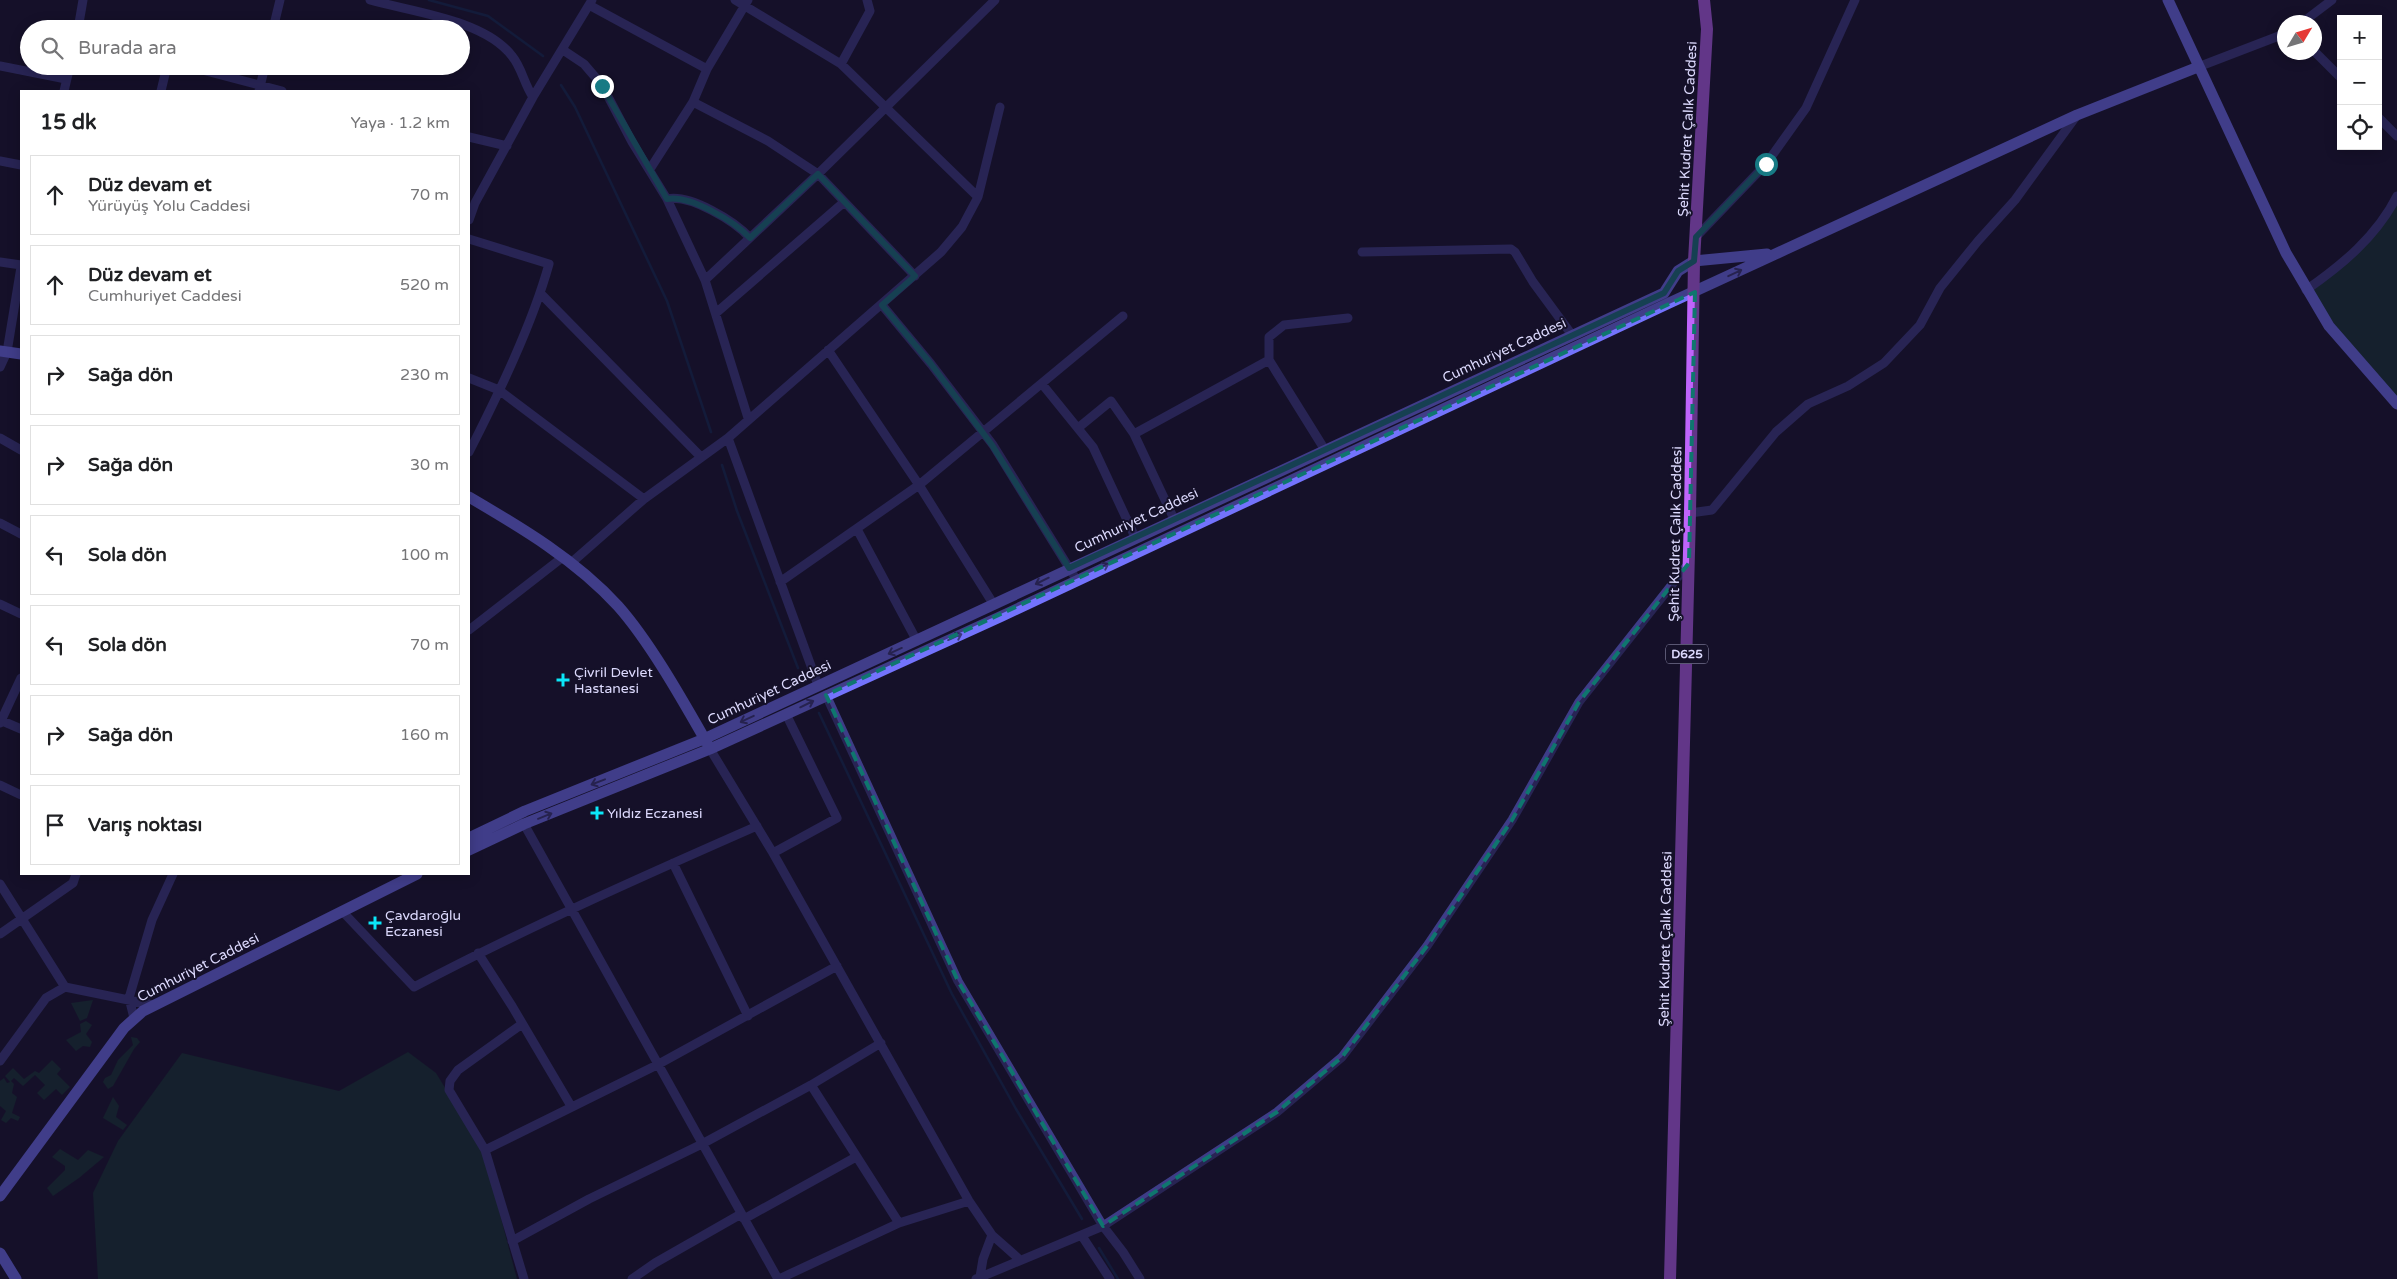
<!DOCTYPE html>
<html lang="tr">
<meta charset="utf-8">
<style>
:root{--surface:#fff;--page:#f2f2f2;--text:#202124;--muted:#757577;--line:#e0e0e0}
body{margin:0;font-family:"Varela Round",sans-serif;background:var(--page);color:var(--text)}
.controls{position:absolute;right:15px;top:15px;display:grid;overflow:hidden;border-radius:0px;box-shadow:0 2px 12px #0003}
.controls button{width:45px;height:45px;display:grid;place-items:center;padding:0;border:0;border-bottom:1px solid var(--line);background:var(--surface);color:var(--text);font:25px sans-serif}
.compass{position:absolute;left:2277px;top:15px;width:45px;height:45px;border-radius:50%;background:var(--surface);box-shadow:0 2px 12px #0003;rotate:52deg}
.stop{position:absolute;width:15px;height:15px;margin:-11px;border:4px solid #177a84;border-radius:50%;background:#fff}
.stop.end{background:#177a84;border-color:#fff;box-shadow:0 1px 5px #0008}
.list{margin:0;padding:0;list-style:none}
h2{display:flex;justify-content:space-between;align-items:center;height:65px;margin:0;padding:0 20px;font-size:21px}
h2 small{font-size:16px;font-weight:400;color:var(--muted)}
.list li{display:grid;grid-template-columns:32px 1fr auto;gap:15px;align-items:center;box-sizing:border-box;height:80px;margin:0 10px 10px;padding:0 10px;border:1px solid var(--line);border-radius:0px}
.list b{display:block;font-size:19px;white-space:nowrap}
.list p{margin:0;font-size:16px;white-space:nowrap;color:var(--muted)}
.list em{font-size:16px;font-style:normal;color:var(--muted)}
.icon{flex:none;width:28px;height:28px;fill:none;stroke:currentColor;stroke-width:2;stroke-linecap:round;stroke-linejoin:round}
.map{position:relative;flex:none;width:2397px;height:1279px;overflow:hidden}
.search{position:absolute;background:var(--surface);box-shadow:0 2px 12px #0003;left:20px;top:20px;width:450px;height:55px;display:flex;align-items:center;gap:12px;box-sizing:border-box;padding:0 18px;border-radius:28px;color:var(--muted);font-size:19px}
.panel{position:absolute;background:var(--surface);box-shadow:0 2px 12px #0003;left:20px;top:90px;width:450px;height:785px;border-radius:0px}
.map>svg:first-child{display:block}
.green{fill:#143331}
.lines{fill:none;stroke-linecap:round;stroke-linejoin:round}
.stream{stroke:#10294e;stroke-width:2.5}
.street{stroke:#3e3d87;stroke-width:9}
.secondary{stroke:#7373fc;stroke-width:11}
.primary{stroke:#bf64fb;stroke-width:12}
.oneway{stroke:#3b387d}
.route{stroke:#177a84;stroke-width:6}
.marked{fill:none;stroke:#0f766e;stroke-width:4;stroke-dasharray:10 6;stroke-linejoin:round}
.poi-dot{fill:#0be7f9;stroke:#151129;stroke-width:2}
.labels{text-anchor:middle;stroke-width:4;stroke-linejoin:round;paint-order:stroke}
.shield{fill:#151129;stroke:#a19ebe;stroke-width:1}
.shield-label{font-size:12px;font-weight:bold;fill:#dddafe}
.street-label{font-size:14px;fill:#dddafe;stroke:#151129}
.poi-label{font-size:14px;fill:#dddafe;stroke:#151129;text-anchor:start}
</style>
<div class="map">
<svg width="2397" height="1279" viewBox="0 0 2397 1279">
<rect width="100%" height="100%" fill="#151129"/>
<path class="green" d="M2397 199V398L2352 348 2308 288 2363 242Z
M93 1000 87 1018 80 1021 71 1003Z
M86 1021 92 1025 86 1034 92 1042 90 1047 83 1046 76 1051 66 1040 81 1032 80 1024Z
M131 1037 137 1038 140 1042 134 1049 113 1086 108 1089 103 1082 105 1078 111 1075 118 1060 133 1045Z
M408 1052 436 1073 483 1150 517 1279H98L93 1193 118 1141 182 1053 339 1091Z
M52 1060 61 1069 57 1074 70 1087 62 1095 56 1089 44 1100 37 1093 45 1085 35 1075 23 1086 14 1078 11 1081 14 1084 12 1093 17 1097 12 1113 20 1117 18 1121 11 1118 6 1123 1 1120 6 1111 0 1106V1081L4 1078 7 1083 10 1082 5 1076 13 1068 24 1079 35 1071 39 1073Z
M113 1097 119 1106 116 1117 127 1125 123 1130 103 1118Z
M60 1149 78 1160 88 1150 104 1157 79 1178 53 1196 47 1188 65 1170V1166L52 1157Z"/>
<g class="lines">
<path class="stream" d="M429 0 488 16 543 56
M561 85 575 107 667 301 711 432
M722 465 737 511 798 668
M819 713 952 994 1016 1109 1082 1219
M1099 1248 1118 1279"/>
<path class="street" d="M370 0C413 12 485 20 512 56 522 68 524 84 533 97
M589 5 707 69
M2303 22 2332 0
M78 29 83 0
M273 29 280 0
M563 50 584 64 602 85 632 142 667 199 705 280 748 418
M2314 51 2341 78
M841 64 870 11 867 0
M0 66 66 79
M187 66 282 91
M2198 67 2284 34
M64 91 70 66
M161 91 167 66
M259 91 265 66
M693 102 768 141 818 174 915 276
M2378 117 2397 136
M469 137 507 146
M0 161 21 165
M650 169 693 102 707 69 748 0
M978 197 1000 107
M667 199C690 194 735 221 750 238
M469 220 475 203 533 97 592 0
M1696 237 1766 164 1806 108 1855 0
M469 239 549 264C532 325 498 395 469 452
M1362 252 1511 249 1515 252 1533 282 1572 335
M0 262 21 265
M705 280 818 174 995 0
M2306 290C2342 265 2377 236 2397 196
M540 293 701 457
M882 305 931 364 993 445 1076 579
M716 313 843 203
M828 350 919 485 994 605
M0 367 7 352 21 267
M469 378 499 390 644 499
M1042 384 1093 447 1135 537
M1078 428 1111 401 1134 434 1174 519
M1134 434 1269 360
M0 438 21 450
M728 438 818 685
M1325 450 1269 360V337L1284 325 1348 318
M1690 513 1712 510 1776 432 1808 404 1848 386 1884 363 1920 325 1940 288 1978 241 2015 200 2077 115
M0 523 21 534
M857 529 917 641
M571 563 644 499 728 438 941 252 962 227 978 197 841 64 735 0
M780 582 919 485 1123 316
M0 604 21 614
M469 630 563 557
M826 695 958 981 1103 1226 976 1279
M0 720 21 729
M0 723 21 678
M710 749 773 853 969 1201 992 1235 1019 1259
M0 785 21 795
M524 824 778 1279
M773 853 837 818 786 714
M673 863 748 1016
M0 884 65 987
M342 911 414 987C526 928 641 877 757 826
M0 934 73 883 76 874
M478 953 512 1006 571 1106
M134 1018 129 998 152 920 173 874
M522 1024 458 1070 450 1081 449 1090 485 1150 524 1279
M0 1061 46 998 65 987 153 1005
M811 1085 899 1223
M485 1150 657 1065 837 966
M744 1219 856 1157
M1082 1236 1110 1279
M512 1241 589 1199 702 1144 811 1085 881 1043
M980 1277 983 1259 992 1235
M632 1279 655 1263 741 1214
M779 1279 899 1223 969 1201
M1140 1279 1123 1252 1103 1226 1277 1112 1342 1057 1427 946 1512 820 1579 702 1689 563"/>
<path class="secondary" d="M2168 0 2286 253 2329 326 2397 404
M0 351 21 354
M469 497C522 528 576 560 618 606 650 642 683 701 707 743
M469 838 525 811 704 739 1664 293 1678 271 1694 261 1767 254
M469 850 524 824 710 749 1002 616 1667 304 2077 115 2198 67
M0 1196 124 1028 143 1011 417 874
M0 1253 16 1279"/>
<path class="primary" d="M1670 1279 1690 513 1694 261 1707 29 1704 0"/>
</g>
<defs><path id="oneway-shaft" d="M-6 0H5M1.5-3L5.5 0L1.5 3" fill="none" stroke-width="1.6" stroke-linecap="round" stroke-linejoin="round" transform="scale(1.25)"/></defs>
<g class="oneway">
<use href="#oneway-shaft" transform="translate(1735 273) rotate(-25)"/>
<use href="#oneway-shaft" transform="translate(1102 567) rotate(-25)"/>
<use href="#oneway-shaft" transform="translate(1042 581) rotate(154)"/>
<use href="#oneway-shaft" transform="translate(955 637) rotate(-24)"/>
<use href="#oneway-shaft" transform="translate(895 651) rotate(156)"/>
<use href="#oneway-shaft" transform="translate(807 704) rotate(-26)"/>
<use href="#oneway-shaft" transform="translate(747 719) rotate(155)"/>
<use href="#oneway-shaft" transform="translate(598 782) rotate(159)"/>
<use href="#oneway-shaft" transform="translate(545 816) rotate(-22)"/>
</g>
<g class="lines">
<path class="route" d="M602 86 667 199C690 195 734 221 750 238L818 174 915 276 882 305 931 364 992 445 1069 568 1664 293 1678 271 1694 261 1696 237 1766 164"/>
</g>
<path d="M0 0H2397V1279H0ZM1695 292 1689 563 1579 702 1512 820 1427 946 1342 1057 1277 1112 1103 1226 958 981 826 695Z" fill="#151129" fill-opacity=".55" fill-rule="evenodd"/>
<path class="marked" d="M1695 292 1689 563 1579 702 1512 820 1427 946 1342 1057 1277 1112 1103 1226 958 981 826 695Z"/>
<g class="poi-dot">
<path d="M560.5 672.5h5v5h5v5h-5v5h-5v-5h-5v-5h5z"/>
<path d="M594.5 805.5h5v5h5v5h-5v5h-5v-5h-5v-5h5z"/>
<path d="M372.5 915.5h5v5h5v5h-5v5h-5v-5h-5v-5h5z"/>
</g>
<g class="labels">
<rect class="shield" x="1666" y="644.5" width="42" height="19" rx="4"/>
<g class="shield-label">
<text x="1687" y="658">D625</text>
</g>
<g class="street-label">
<text transform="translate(1687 129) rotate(-87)" y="5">Şehit Kudret Çalık Caddesi</text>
<text transform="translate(1504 350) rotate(-25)" y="5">Cumhuriyet Caddesi</text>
<text transform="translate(1136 520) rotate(-25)" y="5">Cumhuriyet Caddesi</text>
<text transform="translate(1675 534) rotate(-89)" y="5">Şehit Kudret Çalık Caddesi</text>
<text transform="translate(769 692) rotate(-25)" y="5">Cumhuriyet Caddesi</text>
<text transform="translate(1665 939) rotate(-89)" y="5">Şehit Kudret Çalık Caddesi</text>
<text transform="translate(198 967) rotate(-27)" y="5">Cumhuriyet Caddesi</text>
</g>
<g class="poi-label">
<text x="574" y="677">Çivril Devlet<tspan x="574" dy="16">Hastanesi</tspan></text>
<text x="607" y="818">Yıldız Eczanesi</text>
<text x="385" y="920">Çavdaroğlu<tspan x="385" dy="16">Eczanesi</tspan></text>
</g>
</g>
</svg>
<div class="controls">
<button>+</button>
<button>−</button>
<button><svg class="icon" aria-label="locate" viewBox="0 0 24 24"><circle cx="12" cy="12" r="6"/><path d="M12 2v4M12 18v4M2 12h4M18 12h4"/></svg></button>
</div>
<svg class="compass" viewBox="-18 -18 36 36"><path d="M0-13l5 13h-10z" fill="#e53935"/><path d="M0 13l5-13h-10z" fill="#757577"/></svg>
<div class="stop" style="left:1766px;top:164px"></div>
<div class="stop end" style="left:602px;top:86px"></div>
<div class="search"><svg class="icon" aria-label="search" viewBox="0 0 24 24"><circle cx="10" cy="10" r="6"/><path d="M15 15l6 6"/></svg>Burada ara</div>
<section class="panel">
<h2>15 dk<small>Yaya · 1.2 km</small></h2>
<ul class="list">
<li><svg class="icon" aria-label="ahead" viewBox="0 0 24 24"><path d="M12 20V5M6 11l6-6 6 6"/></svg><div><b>Düz devam et</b><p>Yürüyüş Yolu Caddesi</p></div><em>70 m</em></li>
<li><svg class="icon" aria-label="ahead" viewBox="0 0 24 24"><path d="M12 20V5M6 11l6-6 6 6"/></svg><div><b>Düz devam et</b><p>Cumhuriyet Caddesi</p></div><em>520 m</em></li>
<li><svg class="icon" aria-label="right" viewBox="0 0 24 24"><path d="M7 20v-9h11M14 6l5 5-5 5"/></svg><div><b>Sağa dön</b></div><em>230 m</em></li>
<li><svg class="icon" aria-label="right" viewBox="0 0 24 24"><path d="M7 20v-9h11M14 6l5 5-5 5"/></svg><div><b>Sağa dön</b></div><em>30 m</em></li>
<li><svg class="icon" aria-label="left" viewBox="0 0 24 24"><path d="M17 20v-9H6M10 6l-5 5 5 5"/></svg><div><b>Sola dön</b></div><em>100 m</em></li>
<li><svg class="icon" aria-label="left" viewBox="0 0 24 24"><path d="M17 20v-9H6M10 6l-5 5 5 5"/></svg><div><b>Sola dön</b></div><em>70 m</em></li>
<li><svg class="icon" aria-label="right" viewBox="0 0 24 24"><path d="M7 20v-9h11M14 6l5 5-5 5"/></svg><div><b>Sağa dön</b></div><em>160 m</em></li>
<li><svg class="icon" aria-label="arrive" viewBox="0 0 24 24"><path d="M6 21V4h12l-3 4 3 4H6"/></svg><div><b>Varış noktası</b></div></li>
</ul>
</section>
</div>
